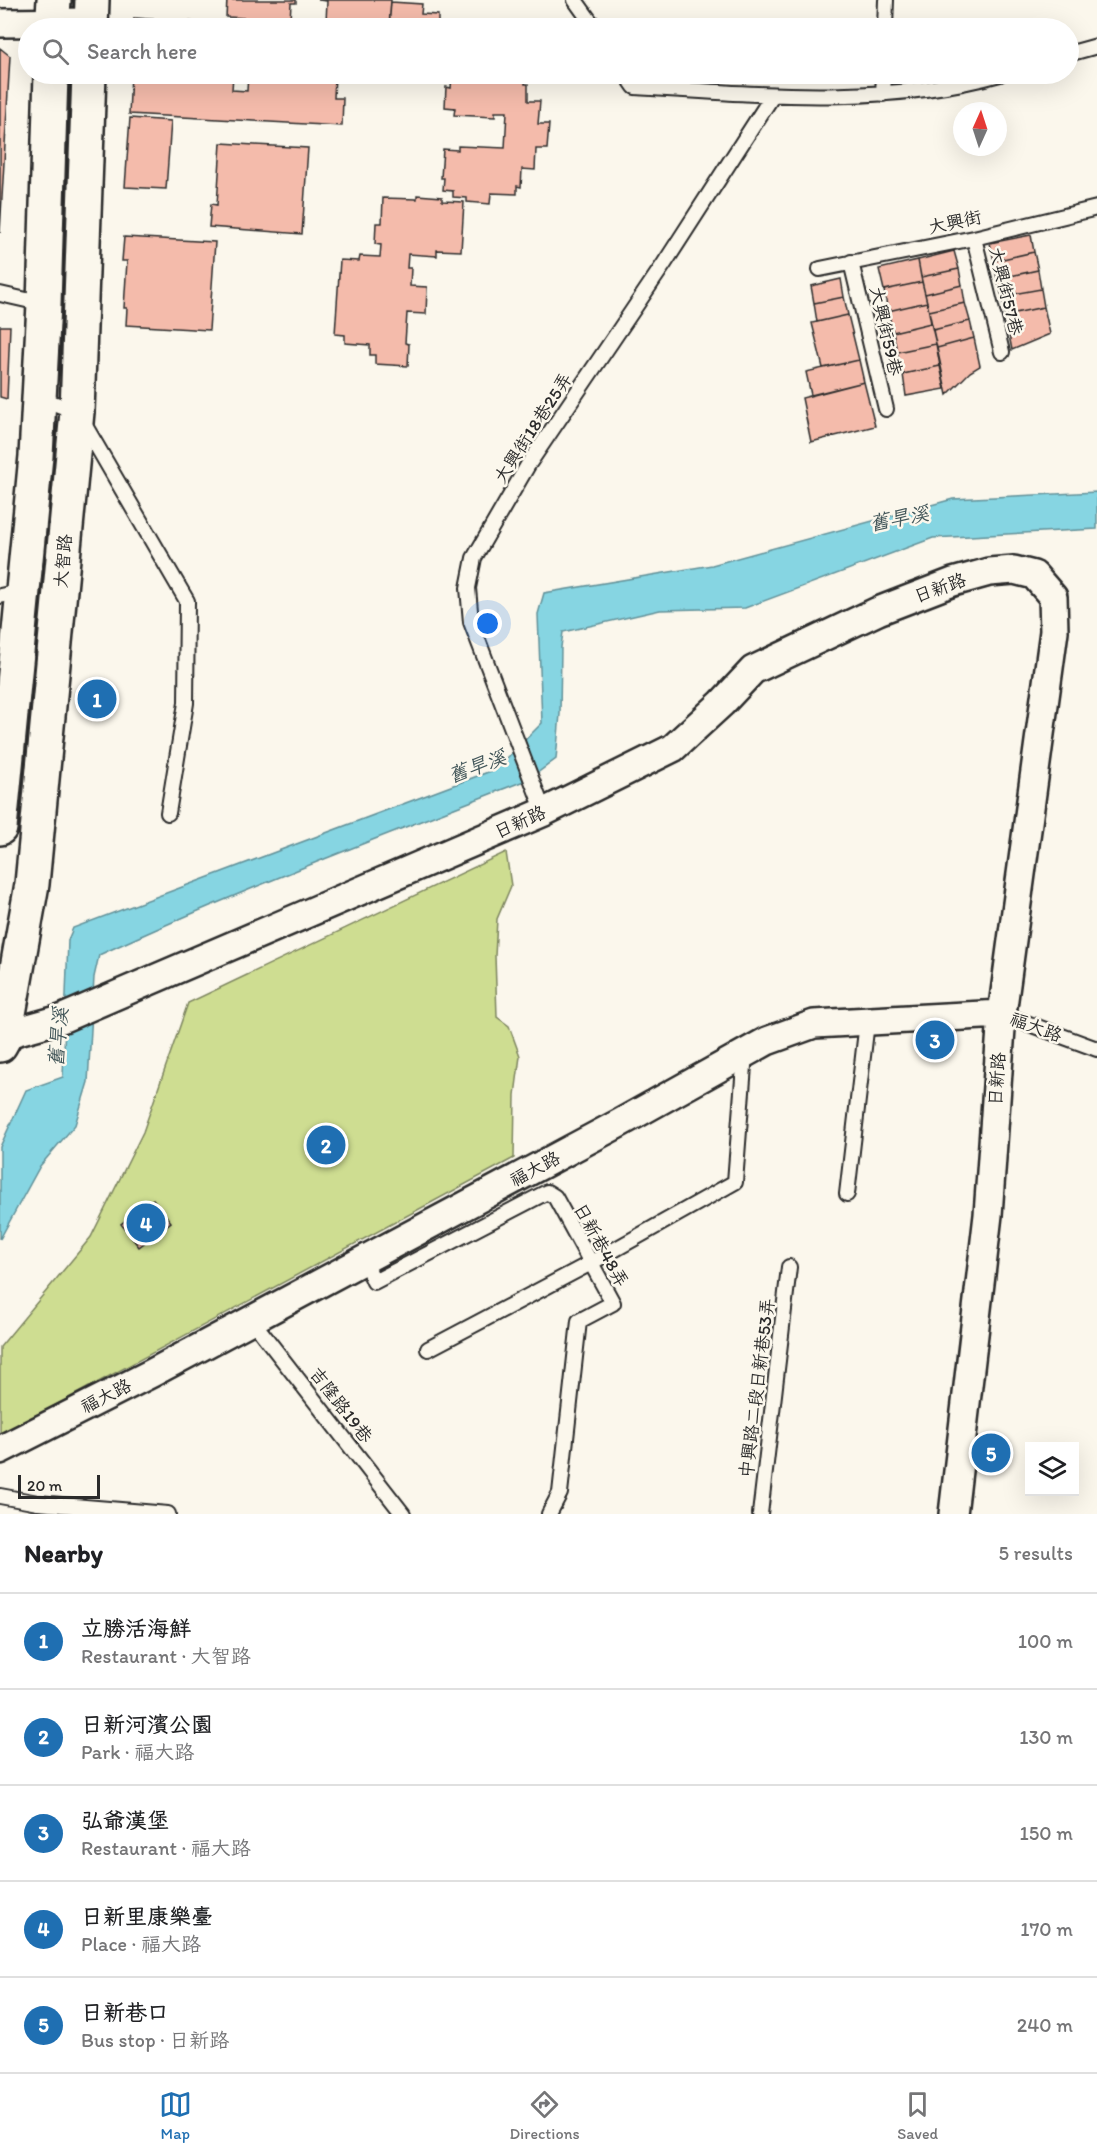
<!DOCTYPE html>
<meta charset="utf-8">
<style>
:root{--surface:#fff;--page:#f6f6f6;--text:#202124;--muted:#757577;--line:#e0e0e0;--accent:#1f6fb2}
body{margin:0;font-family:Itim,"LXGW WenKai TC",sans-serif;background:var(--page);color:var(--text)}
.controls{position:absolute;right:18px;bottom:18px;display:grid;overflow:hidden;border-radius:0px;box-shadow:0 6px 24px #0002}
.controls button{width:54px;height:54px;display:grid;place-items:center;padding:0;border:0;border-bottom:2px solid var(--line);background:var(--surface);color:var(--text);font:30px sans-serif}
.compass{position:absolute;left:953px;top:102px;width:54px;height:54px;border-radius:50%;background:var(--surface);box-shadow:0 6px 24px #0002;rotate:3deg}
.scale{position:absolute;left:18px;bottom:15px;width:82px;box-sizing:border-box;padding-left:6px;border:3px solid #2b2b2b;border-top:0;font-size:16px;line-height:21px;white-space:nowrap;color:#2b2b2b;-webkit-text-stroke:4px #fbf7ec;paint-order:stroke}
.you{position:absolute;left:488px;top:624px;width:21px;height:21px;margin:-15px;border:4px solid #fff;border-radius:50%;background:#1a73e8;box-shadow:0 0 0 9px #1a73e833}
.badge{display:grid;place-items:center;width:39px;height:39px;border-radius:50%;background:var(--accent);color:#fff;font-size:20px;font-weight:700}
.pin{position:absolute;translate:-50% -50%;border:3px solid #fff;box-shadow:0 2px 6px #0006}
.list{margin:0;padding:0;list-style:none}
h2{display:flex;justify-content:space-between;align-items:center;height:78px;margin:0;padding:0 24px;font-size:26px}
h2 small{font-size:20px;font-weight:400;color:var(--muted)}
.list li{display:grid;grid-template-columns:39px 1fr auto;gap:18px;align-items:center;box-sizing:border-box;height:96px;padding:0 24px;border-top:2px solid var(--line)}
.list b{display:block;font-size:22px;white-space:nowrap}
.list p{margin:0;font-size:20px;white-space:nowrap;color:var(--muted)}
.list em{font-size:20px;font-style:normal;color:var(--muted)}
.icon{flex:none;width:33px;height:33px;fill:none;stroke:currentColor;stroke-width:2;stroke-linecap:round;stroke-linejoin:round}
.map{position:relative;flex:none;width:1097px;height:1514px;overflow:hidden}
.search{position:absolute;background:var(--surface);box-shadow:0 6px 24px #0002;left:18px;right:18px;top:18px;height:66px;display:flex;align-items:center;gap:15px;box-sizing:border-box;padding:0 21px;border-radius:33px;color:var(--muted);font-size:22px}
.sheet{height:558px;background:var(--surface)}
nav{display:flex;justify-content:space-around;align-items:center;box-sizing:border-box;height:84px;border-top:2px solid var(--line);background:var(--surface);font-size:16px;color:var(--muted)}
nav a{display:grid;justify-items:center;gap:3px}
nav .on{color:var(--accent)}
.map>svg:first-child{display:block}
.green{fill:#cedd91;stroke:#7c845e;stroke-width:1.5}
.water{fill:#86d5e2;stroke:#629199;stroke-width:1.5}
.building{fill:#f4bbab;stroke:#2b2b2b;stroke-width:1.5}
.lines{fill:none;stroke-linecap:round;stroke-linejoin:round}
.lane-casing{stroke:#2b2b2b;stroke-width:18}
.street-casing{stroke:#2b2b2b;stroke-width:32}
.secondary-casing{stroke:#2b2b2b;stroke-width:38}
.lane{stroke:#fbf7ec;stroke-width:14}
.street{stroke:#fbf7ec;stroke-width:27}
.secondary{stroke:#fbf7ec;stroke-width:33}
.labels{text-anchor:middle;stroke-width:5;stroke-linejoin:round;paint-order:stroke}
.street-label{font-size:18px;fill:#2b2b2b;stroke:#fbf7ec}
.water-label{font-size:20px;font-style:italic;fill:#425659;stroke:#fbf7ec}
</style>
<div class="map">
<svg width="1097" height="1514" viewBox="0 0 1097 1514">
<rect width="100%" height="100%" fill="#fbf7ec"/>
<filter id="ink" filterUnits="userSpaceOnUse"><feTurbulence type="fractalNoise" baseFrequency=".0167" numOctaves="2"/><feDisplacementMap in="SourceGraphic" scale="12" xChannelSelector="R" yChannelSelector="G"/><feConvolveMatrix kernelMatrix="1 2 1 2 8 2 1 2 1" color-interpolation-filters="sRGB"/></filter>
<g filter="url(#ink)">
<path class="green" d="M506 852 511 886 497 919 495 956 497 1017 509 1026 520 1056 515 1095 514 1158 0 1435V1347L91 1237 143 1132 188 1003Z"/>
<path class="water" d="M1097 492V529L933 538 745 608 660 610 563 632 561 647 560 714 556 759 529 779C385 835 240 890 99 955L94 977 88 1082 75 1125 40 1166 0 1239V1147L26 1090 63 1077 68 940 73 928 496 769 542 723 538 614 544 593 712 565 953 499Z"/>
<path class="building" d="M227 0H296V3H291L290 20 226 17Z
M318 0H391L389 26 326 22 327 1Z
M391 2 422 4 421 14 438 15V28H389Z
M134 18 197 22V28H134Z
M0 48 10 56 0 233Z
M131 74H233L232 90 247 91 248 74H335L334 98H343L342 126 129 114Z
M452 74 526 75 525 84H528V101H540L538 124H549L547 149H536L535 170 522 169 521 187 517 186V194L491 193 490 204 467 202V198L453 197V191L443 190 444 178H441L443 149 458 150V146L505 148 507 112H495V117L454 115 455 108 445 107 446 87 451 88Z
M130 118 171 121 166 189 125 187Z
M221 143 308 148 302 234 209 227 211 204 217 205Z
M417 195 442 197V201L464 202 461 251 437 250V256L408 254 407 268H411L410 286 427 287 426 314 407 313 405 343 409 344 408 366 375 364V355H370V345L345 343V335L335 334 340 260 359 261 360 256 380 257 381 245 375 244 376 223H382L383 198 417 199Z
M1031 235 1034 252 994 261 990 243Z
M124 237 215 242 209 330 126 325 127 308H124L127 261H122Z
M954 251 959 269 921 277 918 260Z
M1034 252 1038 270 997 279 994 261Z
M918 260 922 282 884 290 879 269Z
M959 269 962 285 925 294 921 277Z
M1038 270 1041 289 1002 296 997 279Z
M841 279 844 297 814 303 811 286Z
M922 282 927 302 888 311 884 290Z
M962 285 965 303 929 311 925 294Z
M1041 289 1044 307 1005 315 1002 296Z
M844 297 848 315 817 322 814 303Z
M927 302 931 323 893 332 888 311Z
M965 303 970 321 933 330 929 311Z
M1044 307 1050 334 1012 350 1005 315Z
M848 315 859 360 823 368 812 323Z
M970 321 974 338 937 348 933 330Z
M931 323 936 344 897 352 893 332Z
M0 326H10L7 399 0 397Z
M974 338 980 366 970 372 947 395 937 348Z
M936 344 940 366 903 374 897 352Z
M859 360 864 382 811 395 806 372Z
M940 366 945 389 906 396 903 374Z
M864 382 875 426 811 442 802 398Z
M153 1199 171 1222 139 1247 121 1224Z"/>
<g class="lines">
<g class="lane-casing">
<path id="lane" d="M575 0 595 28
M885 28 886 0
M1068 54 1097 46
M626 74 635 87C756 94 882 107 1000 74
M883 94 884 74
M974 238 1002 352
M851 262 886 409
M820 269 974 238 1097 208
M0 294 44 304
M40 398 77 412 187 601 186 703 168 813
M0 596 23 591
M544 812 471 622 468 588 474 558 528 465 664 264 773 95
M1002 1014 1097 1049
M847 1194 867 1022
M364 1259 374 1282 547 1192 555 1197 613 1303 579 1321 560 1493 549 1514
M251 1319 403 1514
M428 1349 589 1264 735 1182 745 1053
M0 1496 38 1503 168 1514
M760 1514 789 1267"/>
</g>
<g class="street-casing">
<path id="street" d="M0 23 91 22
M0 1036 61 1019 544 812 673 748 722 703 753 670 878 611 953 582 989 572 1014 570 1034 575 1053 597 1054 631 1002 1014 988 1215 953 1514
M0 1450 152 1373 618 1124 767 1041 814 1024 1002 1014"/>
</g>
<g class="secondary-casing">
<path id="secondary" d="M52 28 54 0
M91 28 92 0
M0 828 36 456 44 304 51 74
M0 1045 5 1036 32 884 77 412 89 74"/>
</g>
<use href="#lane" class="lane"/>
<use href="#street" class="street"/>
<use href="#secondary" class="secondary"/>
</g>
</g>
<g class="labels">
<g class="street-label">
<text transform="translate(955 222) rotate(-12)" y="6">大興街</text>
<text transform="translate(1006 291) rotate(76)" y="6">大興街57巷</text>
<text transform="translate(886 331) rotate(77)" y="6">大興街59巷</text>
<text transform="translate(533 428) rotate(-57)" y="6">大興街18巷25弄</text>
<text transform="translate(63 561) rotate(-85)" y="6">大智路</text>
<text transform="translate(940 588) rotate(-20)" y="6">日新路</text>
<text transform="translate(520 822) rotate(-24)" y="6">日新路</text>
<text transform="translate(1036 1027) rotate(20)" y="6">福大路</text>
<text transform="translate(997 1079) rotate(-86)" y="6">日新路</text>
<text transform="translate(535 1169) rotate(-28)" y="6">福大路</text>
<text transform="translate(601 1245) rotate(61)" y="6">日新巷48弄</text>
<text transform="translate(757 1388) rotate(-83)" y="6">中興路二段日新巷53弄</text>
<text transform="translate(106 1396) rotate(-27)" y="6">福大路</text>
<text transform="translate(341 1405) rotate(52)" y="6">吉隆路19巷</text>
</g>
<g class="water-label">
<text transform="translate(899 518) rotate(-11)" y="7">舊旱溪</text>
<text transform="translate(477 766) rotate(-20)" y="7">舊旱溪</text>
<text transform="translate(58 1037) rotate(-85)" y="7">舊旱溪</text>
</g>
</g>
</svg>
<div class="controls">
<button><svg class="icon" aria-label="layers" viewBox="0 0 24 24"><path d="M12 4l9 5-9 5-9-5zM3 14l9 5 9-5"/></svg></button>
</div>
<svg class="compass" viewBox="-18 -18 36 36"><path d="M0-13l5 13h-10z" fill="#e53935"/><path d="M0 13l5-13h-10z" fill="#757577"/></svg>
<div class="scale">20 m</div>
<div class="you"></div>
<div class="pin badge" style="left:97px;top:699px">1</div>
<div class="pin badge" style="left:326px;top:1145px">2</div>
<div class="pin badge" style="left:935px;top:1040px">3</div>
<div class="pin badge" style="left:146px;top:1223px">4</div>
<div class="pin badge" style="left:991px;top:1453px">5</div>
<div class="search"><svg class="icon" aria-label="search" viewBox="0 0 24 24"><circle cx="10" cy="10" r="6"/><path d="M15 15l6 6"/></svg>Search here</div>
</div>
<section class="sheet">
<h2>Nearby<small>5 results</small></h2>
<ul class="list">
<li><span class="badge">1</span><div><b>立勝活海鮮</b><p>Restaurant · 大智路</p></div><em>100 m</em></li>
<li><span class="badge">2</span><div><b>日新河濱公園</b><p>Park · 福大路</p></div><em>130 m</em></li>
<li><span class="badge">3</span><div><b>弘爺漢堡</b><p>Restaurant · 福大路</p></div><em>150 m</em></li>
<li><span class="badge">4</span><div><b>日新里康樂臺</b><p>Place · 福大路</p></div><em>170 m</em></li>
<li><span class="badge">5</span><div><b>日新巷口</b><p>Bus stop · 日新路</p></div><em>240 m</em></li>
</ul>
</section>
<nav>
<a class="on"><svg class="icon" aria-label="map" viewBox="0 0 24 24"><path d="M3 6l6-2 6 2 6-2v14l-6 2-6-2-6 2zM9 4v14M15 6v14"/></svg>Map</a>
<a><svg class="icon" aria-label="directions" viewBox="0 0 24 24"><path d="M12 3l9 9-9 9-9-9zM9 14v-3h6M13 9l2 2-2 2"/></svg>Directions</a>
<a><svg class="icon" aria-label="saved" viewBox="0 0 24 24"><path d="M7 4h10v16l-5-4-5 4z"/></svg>Saved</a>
</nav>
